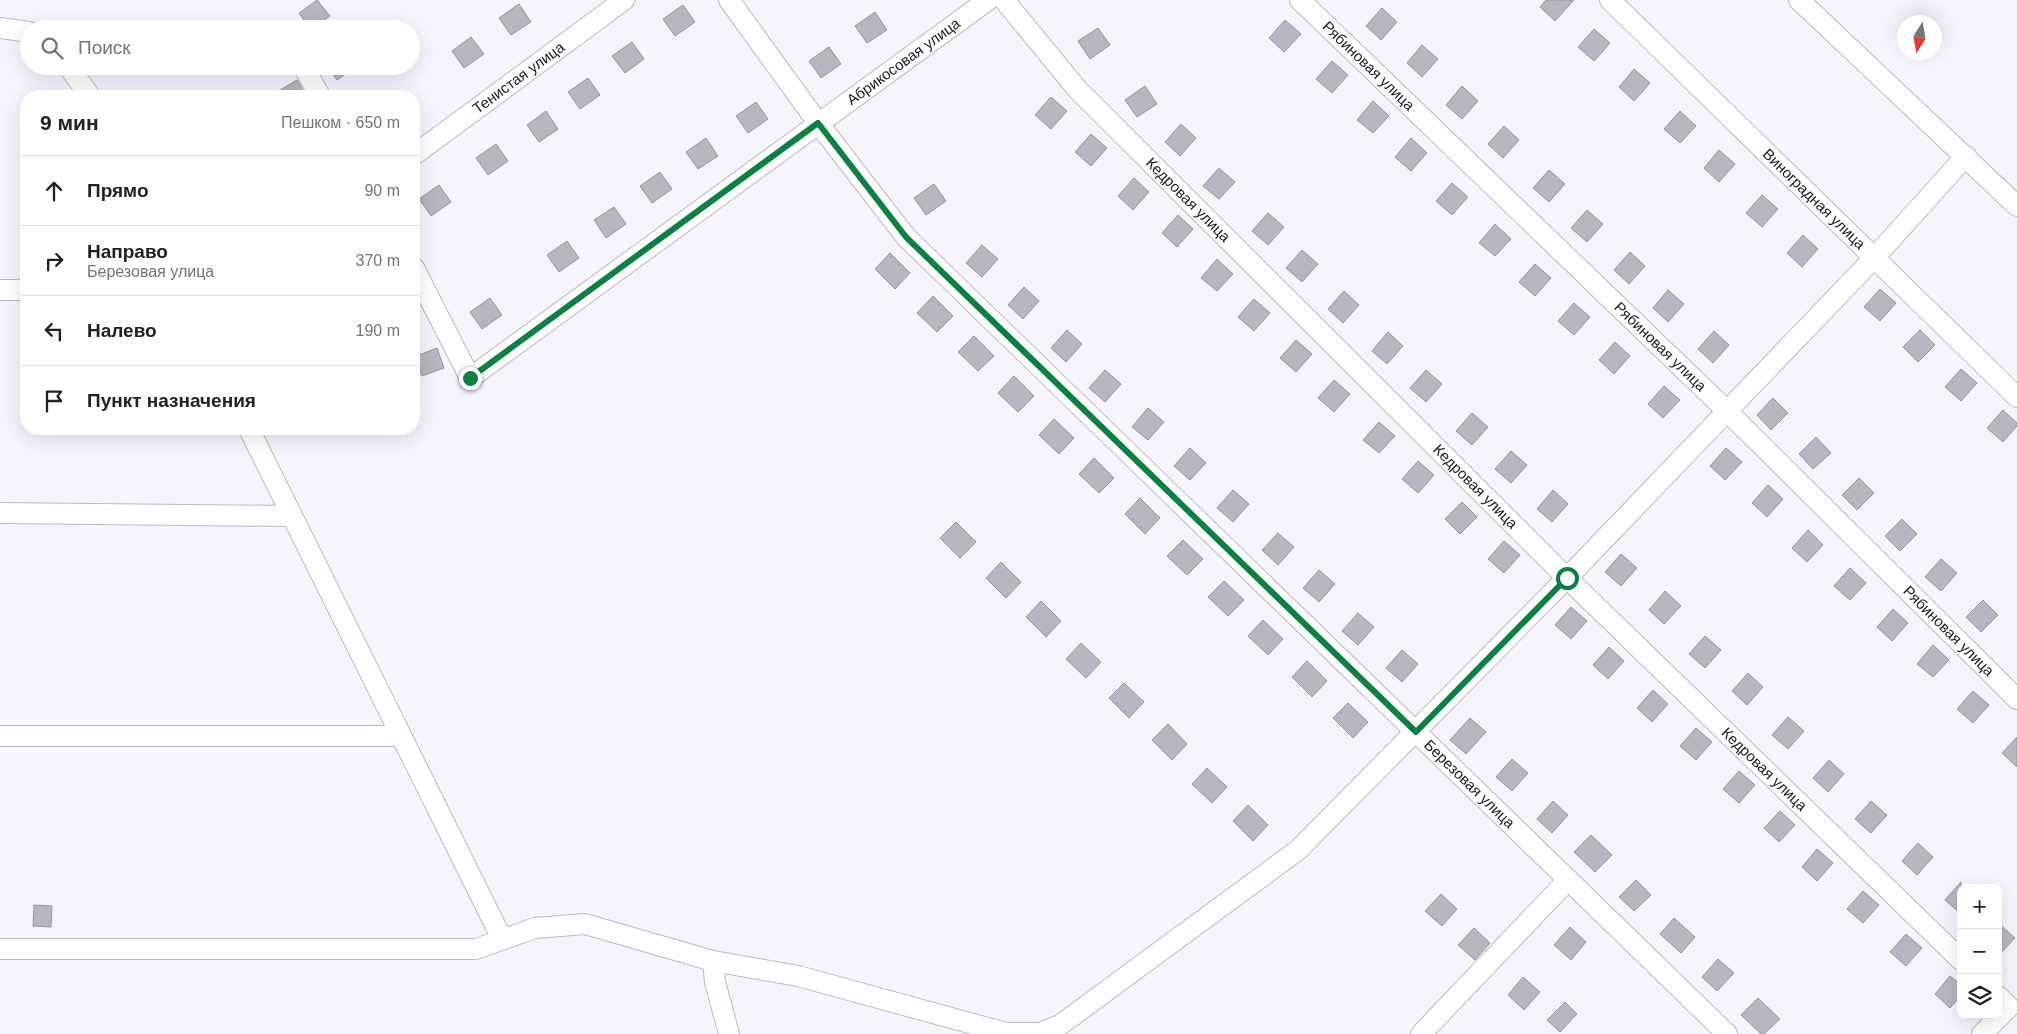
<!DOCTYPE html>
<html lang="ru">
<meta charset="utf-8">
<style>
:root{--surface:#fff;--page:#f2f2f2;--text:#202124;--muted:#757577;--line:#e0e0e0}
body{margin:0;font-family:Arial,sans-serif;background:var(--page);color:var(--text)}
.controls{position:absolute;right:15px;bottom:15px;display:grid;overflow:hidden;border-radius:10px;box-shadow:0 5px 20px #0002}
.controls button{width:45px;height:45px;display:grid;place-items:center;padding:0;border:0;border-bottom:1px solid var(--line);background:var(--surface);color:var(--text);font:25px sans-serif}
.compass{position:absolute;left:1897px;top:15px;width:45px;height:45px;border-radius:50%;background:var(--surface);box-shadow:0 5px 20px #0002;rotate:191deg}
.stop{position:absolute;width:15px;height:15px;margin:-11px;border:4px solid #0b8043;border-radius:50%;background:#fff}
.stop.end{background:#0b8043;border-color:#fff;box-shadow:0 1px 5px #0008}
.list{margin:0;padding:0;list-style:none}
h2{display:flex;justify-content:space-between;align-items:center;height:65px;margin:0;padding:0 20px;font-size:21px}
h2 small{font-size:16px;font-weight:400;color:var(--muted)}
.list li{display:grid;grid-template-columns:32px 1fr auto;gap:15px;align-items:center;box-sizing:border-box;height:70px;padding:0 20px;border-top:1px solid var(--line)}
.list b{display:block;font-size:19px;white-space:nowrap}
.list p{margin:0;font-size:16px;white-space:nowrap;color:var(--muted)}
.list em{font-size:16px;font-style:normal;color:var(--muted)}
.icon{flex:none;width:28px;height:28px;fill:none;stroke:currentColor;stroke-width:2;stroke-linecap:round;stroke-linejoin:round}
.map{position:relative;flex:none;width:2017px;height:1034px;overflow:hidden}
.search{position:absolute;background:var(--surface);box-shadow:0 5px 20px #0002;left:20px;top:20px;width:400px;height:55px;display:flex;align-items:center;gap:12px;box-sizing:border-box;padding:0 18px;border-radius:28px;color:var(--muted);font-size:19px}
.panel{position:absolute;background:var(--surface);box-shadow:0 5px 20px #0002;left:20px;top:90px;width:400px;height:345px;border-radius:20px}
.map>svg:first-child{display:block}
.building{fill:#b9b6c0;stroke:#97949e}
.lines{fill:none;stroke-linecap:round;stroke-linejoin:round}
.minor-casing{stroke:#bdb9c3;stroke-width:22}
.minor{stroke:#fff;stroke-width:20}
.route{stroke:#0b8043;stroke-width:6}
.labels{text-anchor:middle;stroke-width:4;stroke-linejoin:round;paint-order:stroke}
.street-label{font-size:15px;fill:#1a191d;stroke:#f7f4fe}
</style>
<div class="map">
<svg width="2017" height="1034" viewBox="0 0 2017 1034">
<rect width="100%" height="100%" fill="#f7f4fe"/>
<path class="building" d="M317 0 330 16 310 29 299 13Z
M1546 0H1574L1555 21 1540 7Z
M519 4 531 22 511 35 499 18Z
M683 5 695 22 675 36 663 19Z
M1382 8 1397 22 1381 40 1366 26Z
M875 12 887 30 867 43 855 26Z
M1285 20 1301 34 1284 52 1269 38Z
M1098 28 1110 45 1090 59 1078 41Z
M1594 29 1610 43 1594 61 1578 47Z
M471 37 484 54 464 68 452 51Z
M632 42 644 59 625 73 612 56Z
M1422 45 1438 59 1422 77 1407 63Z
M829 47 841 64 821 78 809 61Z
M1332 61 1348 75 1332 93 1316 79Z
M327 66H357L337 80Z
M1634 69 1650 83 1634 101 1619 87Z
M588 78 600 95 580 109 568 92Z
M297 80 306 96H270Z
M1145 86 1157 104 1137 117 1125 100Z
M1462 86 1478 101 1462 119 1446 105Z
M1051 97 1067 111 1051 129 1035 115Z
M1373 101 1389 116 1373 133 1357 120Z
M756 102 768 119 748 133 736 116Z
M546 111 558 129 539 142 527 125Z
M1680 111 1696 126 1680 143 1664 129Z
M1181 124 1196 138 1180 156 1165 142Z
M1504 126 1519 140 1503 158 1488 144Z
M1091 134 1107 148 1091 166 1075 152Z
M706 138 718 156 698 169 686 152Z
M1411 138 1427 153 1411 171 1395 157Z
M496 144 508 161 488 175 476 158Z
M1719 150 1735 164 1719 182 1704 168Z
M1219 168 1235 182 1219 199 1203 186Z
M1549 170 1565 184 1549 202 1533 188Z
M660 172 672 189 652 203 640 186Z
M1134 178 1149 192 1133 210 1118 196Z
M1452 183 1468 197 1452 215 1436 201Z
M934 184 946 201 926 215 914 198Z
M439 185 451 202 431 216 419 199Z
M1762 195 1778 209 1762 227 1746 213Z
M614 207 626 224 606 238 594 220Z
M1587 210 1603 224 1587 242 1571 228Z
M1268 213 1284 227 1268 245 1252 231Z
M1178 215 1193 229 1177 247 1162 233Z
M1495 224 1511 239 1495 256 1479 243Z
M1803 235 1818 249 1802 267 1787 253Z
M567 241 579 258 559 272 547 255Z
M982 245 998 259 982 277 966 263Z
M1302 250 1318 264 1302 282 1286 268Z
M1630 252 1645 266 1629 284 1614 270Z
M890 253 910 273 895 289 875 269Z
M1217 259 1233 274 1217 291 1201 278Z
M1535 264 1551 278 1535 296 1519 282Z
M1024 287 1039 301 1023 319 1008 305Z
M1880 289 1896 303 1880 321 1864 307Z
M1668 290 1684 304 1668 322 1653 308Z
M1344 291 1359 305 1343 323 1328 309Z
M933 296 953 316 937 332 917 313Z
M490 298 502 315 482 329 470 312Z
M1254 299 1270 313 1254 331 1238 317Z
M1574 303 1590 317 1574 335 1558 321Z
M1067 330 1082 344 1066 362 1051 348Z
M1920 330 1935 345 1918 362 1903 347Z
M1714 331 1729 345 1713 363 1698 349Z
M1388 332 1403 346 1387 364 1372 351Z
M974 336 994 356 978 371 958 352Z
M1296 340 1312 354 1296 372 1280 358Z
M1615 342 1630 356 1614 374 1599 360Z
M437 348 444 368 422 376 414 357Z
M1961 369 1977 383 1961 401 1945 387Z
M1105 370 1121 384 1105 402 1089 388Z
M1426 370 1442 384 1426 402 1410 388Z
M1014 376 1034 396 1018 412 998 393Z
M1334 380 1350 394 1334 412 1318 398Z
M1664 386 1680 400 1663 418 1648 404Z
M1773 398 1788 413 1771 430 1757 415Z
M1148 408 1164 422 1148 440 1132 427Z
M2003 410 2017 423V426L2003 442 1987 428Z
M1472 413 1488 427 1472 445 1456 431Z
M1054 419 1074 438 1059 454 1039 435Z
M1379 422 1395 436 1379 453 1363 440Z
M1816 437 1831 453 1813 469 1799 454Z
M1190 448 1206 463 1190 480 1174 466Z
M1726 448 1742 462 1725 480 1710 466Z
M1511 451 1527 465 1511 483 1495 469Z
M1094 458 1114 478 1099 493 1079 474Z
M1418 461 1434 475 1418 493 1402 479Z
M1859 478 1874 493 1857 510 1842 495Z
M1768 485 1783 499 1767 517 1752 503Z
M1233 490 1249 504 1233 522 1217 508Z
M1553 490 1568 504 1552 522 1537 509Z
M1140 498 1160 518 1145 534 1125 514Z
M1462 502 1477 517 1460 534 1445 519Z
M1902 519 1917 534 1900 551 1885 536Z
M956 522 976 542 960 558 940 538Z
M1808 530 1823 545 1807 562 1792 548Z
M1278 533 1294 547 1278 565 1262 550Z
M1183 540 1203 559 1187 575 1167 556Z
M1504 541 1520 555 1504 573 1488 559Z
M1621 554 1637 568 1621 586 1605 572Z
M1941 559 1957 573 1941 591 1925 577Z
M1001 562 1021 582 1006 598 986 578Z
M1850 568 1866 583 1850 600 1834 586Z
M1319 570 1335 584 1319 602 1303 588Z
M1224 581 1244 600 1228 616 1208 597Z
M1665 591 1681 606 1664 624 1649 610Z
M1983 600 1998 615 1981 632 1966 617Z
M1041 601 1061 621 1046 637 1026 617Z
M1571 607 1587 621 1571 639 1555 625Z
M1893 609 1908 623 1892 641 1877 627Z
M1358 613 1374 627 1358 645 1342 631Z
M1263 620 1283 639 1268 655 1248 636Z
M1705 636 1721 650 1705 668 1689 654Z
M1081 643 1101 662 1086 678 1066 659Z
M1933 645 1949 660 1933 677 1917 664Z
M1609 647 1624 661 1608 679 1593 665Z
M1402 650 1418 664 1402 682 1386 668Z
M1307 661 1327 681 1312 697 1292 677Z
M1748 673 1763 687 1747 705 1732 691Z
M1124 683 1144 702 1129 718 1109 698Z
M1653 690 1668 704 1652 722 1637 708Z
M1973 691 1989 705 1973 723 1957 709Z
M1348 703 1368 722 1353 738 1333 718Z
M1788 717 1804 731 1788 749 1772 735Z
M1470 718 1486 732 1466 754 1450 740Z
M1168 724 1187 744 1172 760 1152 740Z
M1696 728 1712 742 1696 760 1680 746Z
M2017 737V767L2002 753Z
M1512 759 1528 773 1512 791 1496 777Z
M1829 760 1844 774 1828 792 1813 778Z
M1207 768 1227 787 1212 803 1192 784Z
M1739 771 1755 785 1739 803 1723 789Z
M1553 801 1568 815 1552 833 1537 819Z
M1871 801 1887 815 1871 833 1855 819Z
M1248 805 1268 825 1253 841 1233 821Z
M1780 811 1795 825 1779 842 1764 828Z
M1591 835 1612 855 1595 872 1574 852Z
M1918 843 1933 857 1917 875 1902 861Z
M1817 849 1833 863 1817 881 1802 867Z
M1636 880 1651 895 1634 911 1619 897Z
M1961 882V914L1945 900Z
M1863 891 1879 905 1863 923 1847 909Z
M1441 894 1457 909 1442 926 1425 911Z
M34 905 52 906 51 927 33 926Z
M1674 918 1695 937 1681 953 1660 934Z
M1998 923 2015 938 1998 956Z
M1570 927 1586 942 1571 960 1554 945Z
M1474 928 1490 943 1475 960 1458 945Z
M1906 934 1922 948 1906 966 1890 952Z
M1718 959 1734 973 1717 991 1702 977Z
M1950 976 1961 985V996L1950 1008 1935 994Z
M1523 977 1540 992 1524 1010 1508 995Z
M1758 998 1780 1019 1764 1034H1761L1741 1015Z
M1565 1002 1577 1014 1560 1032 1547 1020Z"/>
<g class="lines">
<g class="minor-casing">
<g id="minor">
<path id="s1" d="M729 0 818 123 906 237 1727 1034"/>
<path id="s2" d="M1004 0 1078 90 1567 578 1961 960"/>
<path id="s3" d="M1300 0 1726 410 2017 699"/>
<path id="s4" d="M1610 0 2017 397"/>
<path d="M1799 0 2017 206"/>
<path d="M0 28 29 32"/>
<path d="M68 66 90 96"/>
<path d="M303 66 320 96"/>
<path id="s5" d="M414 155 624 0"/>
<path id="s6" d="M414 268 470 378 988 0"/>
<path d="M0 290H26"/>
<path d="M249 429 502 939"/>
<path d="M0 513 291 516"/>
<path d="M0 736H401"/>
<path d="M0 949H476L535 928 585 924 713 961 798 976 1006 1033H1040L1060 1025 1298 850 1567 578 1874 258 1966 156"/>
<path d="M713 961 715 982 729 1034"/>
<path d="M1421 1034 1568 880"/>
<path d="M1982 1034 2009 1007 1998 996"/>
</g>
</g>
<use href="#minor" class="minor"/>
</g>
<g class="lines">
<path class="route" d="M470 378 818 123 906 237 1416 732 1567 578"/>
</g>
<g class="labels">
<g class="street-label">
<text dy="5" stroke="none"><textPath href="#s6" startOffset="660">Абрикосовая улица</textPath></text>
<text dy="5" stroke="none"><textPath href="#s3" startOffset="95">Рябиновая улица</textPath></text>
<text dy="5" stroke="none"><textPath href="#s5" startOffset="130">Тенистая улица</textPath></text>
<text dy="5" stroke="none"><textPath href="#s4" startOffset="285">Виноградная улица</textPath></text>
<text dy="5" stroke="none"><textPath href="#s2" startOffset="272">Кедровая улица</textPath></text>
<text dy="5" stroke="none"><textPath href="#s3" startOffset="500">Рябиновая улица</textPath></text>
<text dy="5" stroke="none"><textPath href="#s2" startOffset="678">Кедровая улица</textPath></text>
<text dy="5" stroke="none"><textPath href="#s3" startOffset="905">Рябиновая улица</textPath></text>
<text dy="5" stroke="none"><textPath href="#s2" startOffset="1082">Кедровая улица</textPath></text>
<text dy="5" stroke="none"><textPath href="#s1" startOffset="1081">Березовая улица</textPath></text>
</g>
</g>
</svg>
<div class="controls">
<button>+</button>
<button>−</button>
<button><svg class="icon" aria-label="layers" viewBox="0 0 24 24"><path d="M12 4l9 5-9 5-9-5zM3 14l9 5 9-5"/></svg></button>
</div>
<svg class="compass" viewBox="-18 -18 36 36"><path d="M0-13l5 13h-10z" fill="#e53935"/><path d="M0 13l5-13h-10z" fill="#757577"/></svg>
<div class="stop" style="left:1567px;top:578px"></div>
<div class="stop end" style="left:470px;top:378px"></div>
<div class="search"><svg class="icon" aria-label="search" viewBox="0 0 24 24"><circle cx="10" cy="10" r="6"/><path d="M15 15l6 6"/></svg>Поиск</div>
<section class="panel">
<h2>9 мин<small>Пешком · 650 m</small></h2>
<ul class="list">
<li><svg class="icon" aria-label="ahead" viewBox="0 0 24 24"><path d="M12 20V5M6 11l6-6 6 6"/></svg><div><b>Прямо</b></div><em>90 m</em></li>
<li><svg class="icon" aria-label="right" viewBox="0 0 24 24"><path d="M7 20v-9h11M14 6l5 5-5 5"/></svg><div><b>Направо</b><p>Березовая улица</p></div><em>370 m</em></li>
<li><svg class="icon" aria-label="left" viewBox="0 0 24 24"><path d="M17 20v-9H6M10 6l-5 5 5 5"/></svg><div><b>Налево</b></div><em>190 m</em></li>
<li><svg class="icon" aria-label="arrive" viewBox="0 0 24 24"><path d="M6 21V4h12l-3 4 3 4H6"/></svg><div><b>Пункт назначения</b></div></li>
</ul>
</section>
</div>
